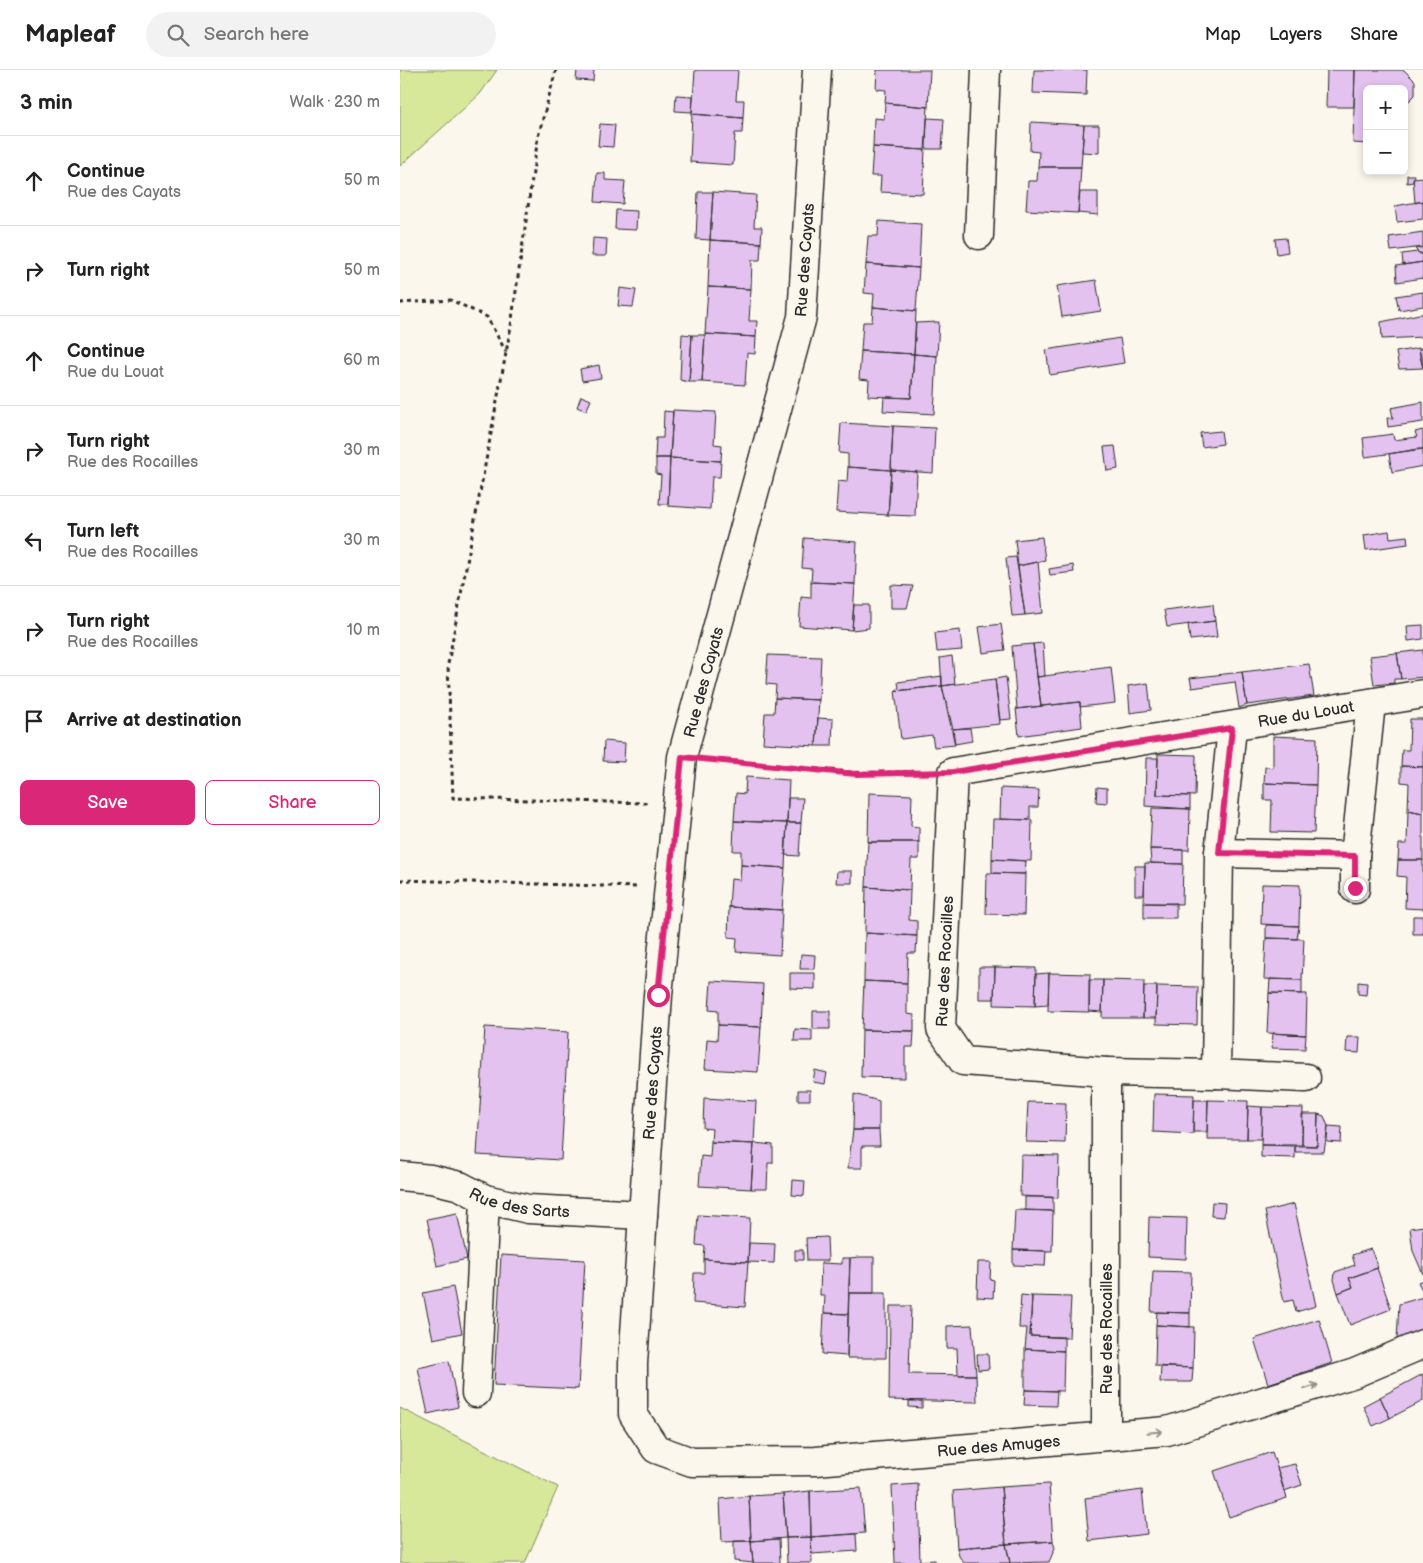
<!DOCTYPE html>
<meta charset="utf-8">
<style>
:root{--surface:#fff;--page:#f2f2f2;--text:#222;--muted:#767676;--line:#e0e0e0;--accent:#db2777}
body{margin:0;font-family:"Balsamiq Sans",sans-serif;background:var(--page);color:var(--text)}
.controls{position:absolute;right:15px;top:15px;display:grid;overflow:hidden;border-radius:8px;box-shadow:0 2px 8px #0003}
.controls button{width:45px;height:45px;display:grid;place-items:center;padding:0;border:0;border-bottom:1px solid var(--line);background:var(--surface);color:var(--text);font:25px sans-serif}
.stop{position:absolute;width:15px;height:15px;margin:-11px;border:4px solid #db2777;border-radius:50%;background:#fff}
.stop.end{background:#db2777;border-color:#fff;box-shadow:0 1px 5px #0008}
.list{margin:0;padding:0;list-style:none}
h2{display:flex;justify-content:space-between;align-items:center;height:65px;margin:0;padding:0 20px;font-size:21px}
h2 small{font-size:16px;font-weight:400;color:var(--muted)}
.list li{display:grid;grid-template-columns:32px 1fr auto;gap:15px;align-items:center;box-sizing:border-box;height:90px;padding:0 20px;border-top:1px solid var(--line)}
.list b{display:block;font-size:19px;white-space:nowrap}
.list p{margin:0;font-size:16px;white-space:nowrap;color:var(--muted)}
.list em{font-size:16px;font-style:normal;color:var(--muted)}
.actions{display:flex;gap:10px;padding:15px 20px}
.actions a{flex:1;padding:11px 0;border:1px solid var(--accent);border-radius:8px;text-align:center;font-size:18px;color:var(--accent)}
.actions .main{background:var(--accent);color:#fff}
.icon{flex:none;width:28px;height:28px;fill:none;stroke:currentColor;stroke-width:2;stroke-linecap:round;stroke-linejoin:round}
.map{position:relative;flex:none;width:1023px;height:1493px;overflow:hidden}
header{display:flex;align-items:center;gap:30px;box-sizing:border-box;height:70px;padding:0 25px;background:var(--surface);border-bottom:1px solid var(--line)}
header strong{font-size:24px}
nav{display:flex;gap:28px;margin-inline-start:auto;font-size:18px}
.search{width:350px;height:45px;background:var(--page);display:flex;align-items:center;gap:12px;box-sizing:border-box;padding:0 18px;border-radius:28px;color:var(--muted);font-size:19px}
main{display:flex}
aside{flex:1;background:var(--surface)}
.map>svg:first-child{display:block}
.green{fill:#d7e89b;stroke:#818a63}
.building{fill:#e3c2ef;stroke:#2b2b2b}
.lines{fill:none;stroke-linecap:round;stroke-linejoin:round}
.minor-casing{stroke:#2b2b2b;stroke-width:31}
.path{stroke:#2b2b2b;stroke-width:3;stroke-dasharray:4 4;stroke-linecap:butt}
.minor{stroke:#fbf7ec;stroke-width:28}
.oneway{stroke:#93918c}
.route{stroke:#db2777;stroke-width:6}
.labels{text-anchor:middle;stroke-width:4;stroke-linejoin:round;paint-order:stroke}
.street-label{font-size:16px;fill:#2b2b2b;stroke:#fbf7ec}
</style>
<header>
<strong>Mapleaf</strong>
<div class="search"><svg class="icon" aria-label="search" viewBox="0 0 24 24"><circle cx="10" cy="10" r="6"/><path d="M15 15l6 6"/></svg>Search here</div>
<nav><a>Map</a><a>Layers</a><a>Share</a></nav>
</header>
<main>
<aside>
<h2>3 min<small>Walk · 230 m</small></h2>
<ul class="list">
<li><svg class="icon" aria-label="ahead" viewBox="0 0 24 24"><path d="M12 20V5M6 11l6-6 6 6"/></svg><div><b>Continue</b><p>Rue des Cayats</p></div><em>50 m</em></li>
<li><svg class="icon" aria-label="right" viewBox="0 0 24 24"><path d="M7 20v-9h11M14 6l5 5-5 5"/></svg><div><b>Turn right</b></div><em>50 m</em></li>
<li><svg class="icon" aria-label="ahead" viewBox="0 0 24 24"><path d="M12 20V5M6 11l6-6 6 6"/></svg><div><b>Continue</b><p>Rue du Louat</p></div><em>60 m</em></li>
<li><svg class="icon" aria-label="right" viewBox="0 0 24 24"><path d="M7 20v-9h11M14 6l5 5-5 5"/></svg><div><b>Turn right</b><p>Rue des Rocailles</p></div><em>30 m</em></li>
<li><svg class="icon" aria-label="left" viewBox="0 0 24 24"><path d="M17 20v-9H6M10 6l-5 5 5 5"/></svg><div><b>Turn left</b><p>Rue des Rocailles</p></div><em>30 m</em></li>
<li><svg class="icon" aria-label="right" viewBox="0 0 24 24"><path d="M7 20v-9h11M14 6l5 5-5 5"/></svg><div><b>Turn right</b><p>Rue des Rocailles</p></div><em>10 m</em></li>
<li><svg class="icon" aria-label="arrive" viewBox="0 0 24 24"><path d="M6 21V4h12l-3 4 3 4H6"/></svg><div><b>Arrive at destination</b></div></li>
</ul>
<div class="actions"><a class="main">Save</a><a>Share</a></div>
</aside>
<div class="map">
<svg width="1023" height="1493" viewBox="0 0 1023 1493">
<rect width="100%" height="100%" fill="#fbf7ec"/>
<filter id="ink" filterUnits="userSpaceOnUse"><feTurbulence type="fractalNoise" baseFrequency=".02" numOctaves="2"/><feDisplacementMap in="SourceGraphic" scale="10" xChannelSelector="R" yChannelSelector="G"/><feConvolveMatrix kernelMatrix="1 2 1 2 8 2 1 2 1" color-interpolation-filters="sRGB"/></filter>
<g filter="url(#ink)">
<path class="green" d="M0 0H97L80 24 0 96Z
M0 1338 158 1417 125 1493H0Z"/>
<path class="building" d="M177 0H194L193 11 176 10Z
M295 0H338L336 30H344L343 48 292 44Z
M477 0H530L528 37 485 33 486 20 476 19Z
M634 0H687L686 25 633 23Z
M927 0H955L954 37H926Z
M955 0H1004L1015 11V25L1004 36V19H967V74L953 73Z
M276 25 293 26 292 42 275 41Z
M485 33 528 37 525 80 473 77 474 48 484 49Z
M292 44 343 48 342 63H335L333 95 290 92Z
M527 48 544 49 542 79H526Z
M631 52 684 55 681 97H638L639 82 630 81Z
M200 54 215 55 213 77 198 76Z
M684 55H699V83L682 82Z
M473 77 525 80 523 124 480 122 481 106H471Z
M638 97H681L678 143 626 140 628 111H637Z
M197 103H205V110L225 111 223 134 195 132Z
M1007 105H1014L1013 112 1007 113Z
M1023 107V131L1015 133 1013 108Z
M298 122H313L310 170 296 169Z
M313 122 356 125 354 157H362L361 173 310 170Z
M680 122H698V145L678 143Z
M1023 131V149L997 152 995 136Z
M216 140 237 141 236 160 215 159Z
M479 151 521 154 519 198 466 194 468 166H478Z
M1023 162V177L991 181 989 167Z
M193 168 207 169 206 186H192Z
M886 168 888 182 877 184 875 169Z
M310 170 361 173 360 190H352L351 219 308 217Z
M1023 177V184H1020L1015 179Z
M1017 182 1023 184V192L1003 195 1002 184Z
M1023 192V208L997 212 996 196Z
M466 194 519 198 516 241 473 237 474 224 464 223Z
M696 210 701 241 662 247 657 216Z
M308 217 351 219 349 251H357L356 267 305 264Z
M220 218 236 220 233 237 218 236Z
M1023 222V236L999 240 996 226Z
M473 237 516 241 514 284 461 281 463 252H472Z
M1019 244H1023V267L982 269 981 252Z
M539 252 537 286 514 284 516 253Z
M282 264 292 265 289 312 280 310Z
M305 264 356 267 355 284 347 283 345 315 302 312Z
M292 265H305L302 312H289Z
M720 268 724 293 650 305 646 280Z
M1019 278 1023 298 999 299 996 282Z
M1019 278H1023V298L1020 286Z
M461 281 514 284 511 328 468 326 469 310 459 309Z
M514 284 537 286 534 344 483 341 484 327 511 328Z
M199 295 201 308 182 311 180 299Z
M181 326 191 330 186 341 177 337Z
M1023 332V352L988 357 987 348H993L991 338Z
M273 340 316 342 314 374 322 375 321 391 270 388Z
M264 341 273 342 270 388H255L256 368H263Z
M441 353 493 356 491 400 448 397V384L439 383Z
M493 356 535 358 533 403 491 400Z
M1023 360V379L965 387 963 368 993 364 994 370 1017 367 1015 362Z
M821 361 823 374 802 377 800 363Z
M715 376 718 399 707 401 704 377Z
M1018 379H1023V396L992 402 989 384Z
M256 388H270L268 434H259L261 405 256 404Z
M270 388 321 391 320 407H312L310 439 268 436Z
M448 397 491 400 488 445 436 442 438 411 447 412Z
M491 400 517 402 515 446 488 445Z
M989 461 990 468 1007 466 1008 474 966 480 964 465Z
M642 467 645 490 618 496 615 470Z
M404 468 457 472 455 514 411 512 412 499 402 498Z
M616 487 625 545 612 546 606 488Z
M638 492 643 543 625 545 618 496Z
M673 495 674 502 650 505 649 499Z
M411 512 455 514 452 560 399 556 401 527 411 528Z
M491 515 513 516 507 538H491Z
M813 534 815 551 767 557 764 540Z
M454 535H469V558L452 560Z
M815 551 817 567 790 570 788 554Z
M601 554 605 580 583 583 579 557Z
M1023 555V569L1008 571 1007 556Z
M560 560 562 580 537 582 535 563Z
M643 573 645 606 637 607 633 574Z
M633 574 641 636 617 639 612 576Z
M1023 580V607L1001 609 997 583Z
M997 583 1001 609H994V613L974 615 970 586Z
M368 585 421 587 419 630 375 628 376 615 366 614Z
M552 586 555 614 542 616 540 588Z
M909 594 914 626 847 635 842 602Z
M711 597 715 633 680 637V632L641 636 637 607Z
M842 602 847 635 839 638 835 612 792 618 790 608Z
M542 606V616L495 621 499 618 498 612Z
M606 607 611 649 600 650 595 609Z
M595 609 600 654 553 659 542 616Z
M748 613 751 640 730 643 728 616Z
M542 616 555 675 534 677 532 665 501 669 495 621Z
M375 628 419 630 416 676 363 673 365 643H374Z
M680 632 682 657 619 666 616 639Z
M418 648 433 649 432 676H416Z
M1010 649H1023V697L1001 696 1002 680H1009Z
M570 658 572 671 555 674 553 659Z
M873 666 917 668 916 715 864 713 865 697 873 698Z
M204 671 225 673 224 692 203 691Z
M758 684 796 685 795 726 757 725Z
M746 688H758L757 725 790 726V739L745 736Z
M1001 696 1023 697V743L1008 740 1009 713 1001 712Z
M346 707 389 710 387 753 334 751 336 723 345 724Z
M864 713 916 715 914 763 871 762 872 730H864Z
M697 717 707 718V733L696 732Z
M601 718 639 720 638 737H630V750L600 749Z
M469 723 512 725 511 756 519 757V772H468Z
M388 728H403L401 753H387Z
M752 738 790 739 789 780 750 779Z
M1008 740 1023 743V790H998L999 774H1007Z
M593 749 632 750 631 791 592 789Z
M334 751 387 753 385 798 341 795V781H333Z
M387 753H401L399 786 385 785Z
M468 772H519V789H511L510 820 466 817Z
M750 779 783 780V794L751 793Z
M592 789 626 791 625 804 592 803Z
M998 790H1023V839L1005 838 1006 807 997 806Z
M745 793 783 794 782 834 744 833Z
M341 795 385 798 382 840 329 837 331 809 340 810Z
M735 796H745L744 825H735Z
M437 801H452V813H436Z
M587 803 625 804 624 845 586 844Z
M862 814 900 815 899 856 861 854Z
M466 817 510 820 509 850 517 851V866L465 863Z
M744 833H776V848H744Z
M329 837 382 840 380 885 336 882 337 868 328 867Z
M1013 846H1023V864H1013Z
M866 855 899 856 897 869 866 868Z
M465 863 517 866 516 883H508L507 913 464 911Z
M866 868 904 869 902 910 864 909Z
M401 884 415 885 414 899H400Z
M579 897H595L594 929H579Z
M595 897 636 898 635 936 594 935Z
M390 903H415V919L390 918Z
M649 903 690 904 689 942 648 941Z
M649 903 648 935 635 936 636 904Z
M870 909 902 910V924L869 923Z
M689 910H703L702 942 689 941Z
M703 910 744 911 743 948H702Z
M311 911 363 914 361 957 318 955V941L309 940Z
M464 911 507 913V944L514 945V961L462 960Z
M958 912 967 913 966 925 958 924Z
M744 916H757L756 948H743Z
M757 916 798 917 797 955 756 954Z
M869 923 907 924 906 965 867 963Z
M413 941H430V959H413Z
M318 955 361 957 358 1002 305 999 307 969 317 970Z
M85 957 168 962 161 1090 77 1085Z
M395 959 412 960V971H394Z
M462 960 514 961 513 977H505V1008L461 1007Z
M873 963 906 965 905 979 872 978Z
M947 967H960L959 983 946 982Z
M415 1000 427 1003 425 1014 413 1012Z
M398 1020H410V1030H398Z
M454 1024 479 1031V1060H453Z
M754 1024 794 1025 793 1064 753 1062Z
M304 1028 356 1031 354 1074 311 1072 312 1059 303 1058Z
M794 1030H808L807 1062H793Z
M808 1030 848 1031 847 1069H807Z
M628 1032 666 1033 665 1073 626 1072Z
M848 1036 862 1037 861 1069H847Z
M862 1037 903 1038 902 1075H861Z
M902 1044H918L917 1076 902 1075Z
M918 1044 924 1046 928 1056 924 1082H895V1076H917Z
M928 1056 942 1057 941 1073 927 1072Z
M453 1060H479L480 1076H462V1098H448Z
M311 1072 354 1074 351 1119 299 1116 301 1086 310 1087Z
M354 1073 373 1075V1093H368L367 1119H351Z
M861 1075 895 1076V1088L861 1087Z
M621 1085 659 1086 658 1128 620 1126Z
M393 1110 405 1111 404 1126 392 1125Z
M625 1127H653V1141L625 1140Z
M812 1132 825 1133 824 1147 811 1146Z
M894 1134 916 1236 896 1242 893 1230 884 1232 865 1141Z
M615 1140 653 1141 652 1181 613 1180Z
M57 1143 67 1189 37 1196 27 1149Z
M298 1145 350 1148 348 1192 304 1189 305 1176 296 1175Z
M749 1147 787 1148 786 1189 748 1187Z
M1023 1156V1204L1013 1181 1010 1158Z
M427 1167 428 1191H407L406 1168Z
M349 1173 375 1174 374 1193 348 1192Z
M971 1179 978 1198 949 1208 953 1217 938 1223 934 1210 935 1202 955 1195 952 1185Z
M395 1180H403V1190H395Z
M613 1180 646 1181 645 1196 613 1195Z
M101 1185 185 1190 178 1319 94 1315Z
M459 1187H474V1223H449L450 1188Z
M442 1188H450L448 1244 424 1243 425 1225H420L421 1193 442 1194Z
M304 1189 348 1192 345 1237 293 1233 294 1203H304Z
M578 1192H591L590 1209 594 1210 593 1228 577 1227Z
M977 1198 991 1239 950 1255 938 1223 953 1217 949 1208Z
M753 1201 791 1202 790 1243 751 1242Z
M1023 1210V1222L1018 1212Z
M53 1217 62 1263 33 1269 23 1223Z
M449 1223H486V1288H447Z
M621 1225 632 1226 630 1266 664 1267V1281L625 1279 627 1258H619Z
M632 1226 671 1227 669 1268 630 1266Z
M1023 1227V1259L997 1270 999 1234Z
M490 1236H511L509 1304 576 1305 577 1332 489 1330Z
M757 1242 790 1243V1257L756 1255Z
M424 1243 448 1244 447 1286 422 1284Z
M919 1249 932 1293 868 1314 854 1269Z
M572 1255 576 1305H558L557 1278H547V1256Z
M756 1255 794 1257 793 1298 755 1296Z
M625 1279 664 1281 663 1321 625 1320Z
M577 1284H588L589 1299 578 1300Z
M49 1291 58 1337 28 1344 18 1298Z
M761 1297 793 1298 792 1312H760Z
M1023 1304V1331L990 1348 980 1327Z
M625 1320 657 1321 656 1336 624 1335Z
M980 1327 990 1348 973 1356 963 1336Z
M509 1331H522V1338L509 1337Z
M872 1382 887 1428 829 1447 814 1401Z
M895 1394 902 1415 884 1421 877 1398Z
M518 1414 520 1493H495L492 1416Z
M649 1414 653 1471 606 1474 601 1417Z
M601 1417 606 1474 557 1478 553 1421Z
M461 1418 465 1463 411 1467 410 1421Z
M742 1420 747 1464 689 1471 685 1428Z
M410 1421 411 1467 386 1468 383 1424Z
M383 1424 386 1468 351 1471 349 1426Z
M349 1426 351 1471 322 1472 320 1429Z
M456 1464 457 1481 412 1484 411 1467Z
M411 1467 412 1493H387L386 1468Z
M379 1469 380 1493H353L351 1471Z
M334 1471H351L353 1493 334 1491Z
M653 1471 655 1478 649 1492 610 1493 606 1474Z
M606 1474 610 1493H564L559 1486 557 1478Z
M535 1490 536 1493H520V1491Z"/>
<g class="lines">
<g class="minor-casing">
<g id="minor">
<path id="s1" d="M417 0 402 247 282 687 258 925 233 1293V1344L256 1379 292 1392 416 1391 767 1361 955 1303 1023 1274"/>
<path d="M579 165 586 0"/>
<path d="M819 783 955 786 971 633"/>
<path d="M955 786V819"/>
<path d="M706 1002 816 1004 819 783 832 658"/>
<path d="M816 1004 906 1008"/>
<path id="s2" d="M0 1106 31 1109 60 1116 85 1129 128 1139 243 1145"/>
<path d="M76 1323 85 1129"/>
<path id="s3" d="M706 1366V1002L563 991 541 959 553 702 1023 624"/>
</g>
</g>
<path class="path" d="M156 0 138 67 111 256 48 594 53 728 247 733
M0 233 51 230 87 247 106 282
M312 690 456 703 522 702
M0 810 238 817"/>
<use href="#minor" class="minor"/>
</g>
<defs><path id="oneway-shaft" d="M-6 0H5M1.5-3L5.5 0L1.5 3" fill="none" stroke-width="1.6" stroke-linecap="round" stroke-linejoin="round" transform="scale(1.25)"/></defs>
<g class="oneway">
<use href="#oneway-shaft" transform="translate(911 1317) rotate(-18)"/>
<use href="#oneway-shaft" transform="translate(755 1362) rotate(-5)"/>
</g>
</g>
<g class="lines" filter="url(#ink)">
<path class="route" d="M258 925 282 687 456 704 553 702 832 658 819 783 955 786V818"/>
</g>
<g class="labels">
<g class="street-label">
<text transform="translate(404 190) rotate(-86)" y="6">Rue des Cayats</text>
<text transform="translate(303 612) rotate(-75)" y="6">Rue des Cayats</text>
<text dy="6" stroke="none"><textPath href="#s3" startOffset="1161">Rue du Louat</textPath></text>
<text dy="6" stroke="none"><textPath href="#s3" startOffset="614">Rue des Rocailles</textPath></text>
<text transform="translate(252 1013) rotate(-86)" y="6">Rue des Cayats</text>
<text dy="6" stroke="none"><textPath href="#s2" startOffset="124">Rue des Sarts</textPath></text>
<text transform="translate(706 1259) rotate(-90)" y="6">Rue des Rocailles</text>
<text dy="6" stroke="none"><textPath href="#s1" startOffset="1750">Rue des Amuges</textPath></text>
</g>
</g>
</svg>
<div class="controls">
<button>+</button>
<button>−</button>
</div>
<div class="stop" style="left:258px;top:925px"></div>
<div class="stop end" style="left:955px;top:818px"></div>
</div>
</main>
